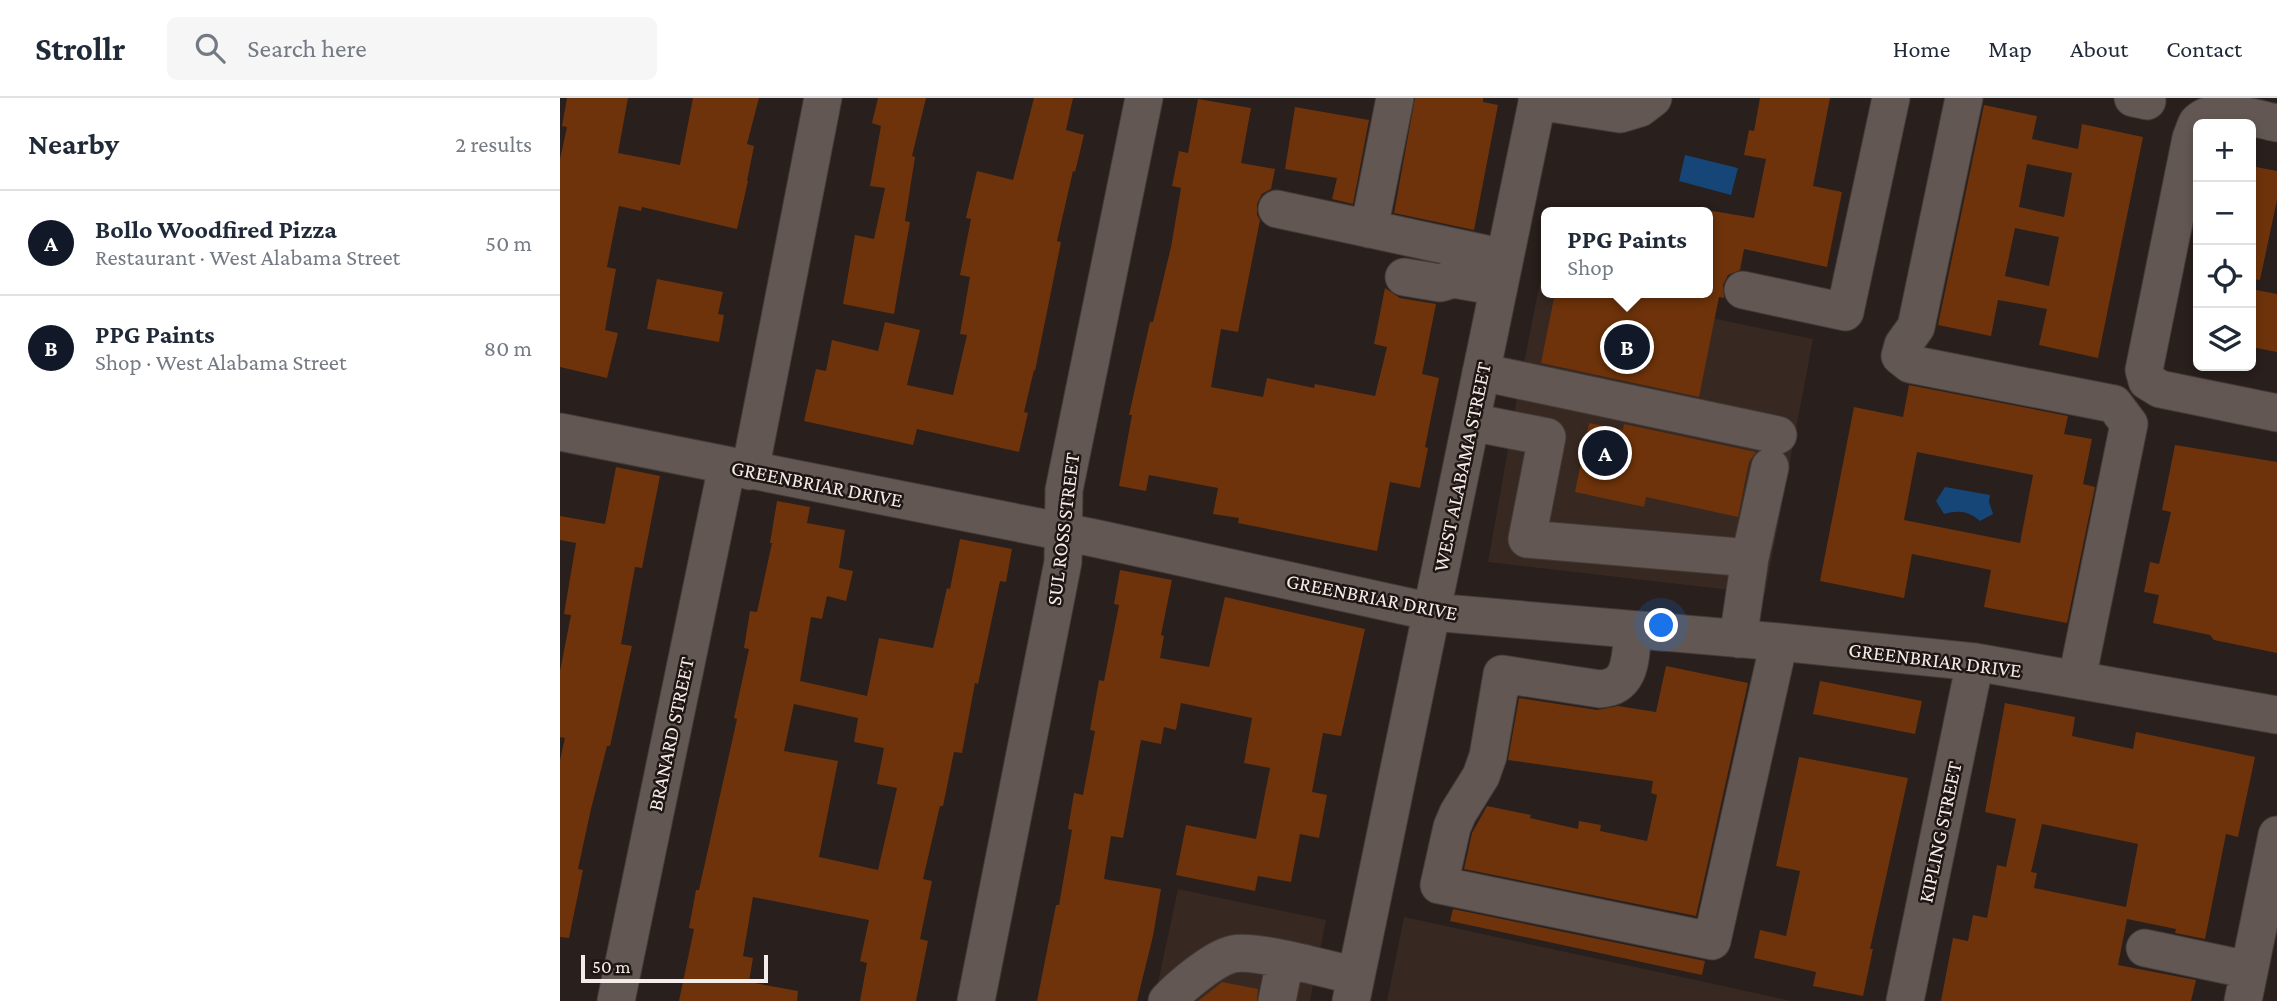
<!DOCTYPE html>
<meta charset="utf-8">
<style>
:root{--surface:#fff;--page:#f6f6f7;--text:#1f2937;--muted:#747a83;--line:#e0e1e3;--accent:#111827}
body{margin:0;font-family:"Crimson Pro",serif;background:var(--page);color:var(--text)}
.controls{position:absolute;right:21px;top:21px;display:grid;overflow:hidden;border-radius:10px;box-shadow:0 4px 10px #0003}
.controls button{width:63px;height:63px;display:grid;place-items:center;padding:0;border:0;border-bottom:2px solid var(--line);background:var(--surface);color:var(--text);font:35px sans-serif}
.scale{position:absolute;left:21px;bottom:18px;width:187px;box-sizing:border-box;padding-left:7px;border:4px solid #f3ecea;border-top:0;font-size:19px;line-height:24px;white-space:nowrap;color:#f3ecea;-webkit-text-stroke:5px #1f1613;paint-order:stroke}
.you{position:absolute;left:1102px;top:528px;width:24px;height:24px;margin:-18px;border:5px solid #fff;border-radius:50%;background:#1a73e8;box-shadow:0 0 0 10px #1a73e833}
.badge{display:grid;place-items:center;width:46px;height:46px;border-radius:50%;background:var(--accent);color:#fff;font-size:23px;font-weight:700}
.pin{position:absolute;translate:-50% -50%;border:4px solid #fff;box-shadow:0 2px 7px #0006}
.popup{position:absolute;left:981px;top:109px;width:172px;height:91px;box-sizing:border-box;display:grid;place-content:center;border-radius:10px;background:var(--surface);filter:drop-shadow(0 2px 5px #0005);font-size:23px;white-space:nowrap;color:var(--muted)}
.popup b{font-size:26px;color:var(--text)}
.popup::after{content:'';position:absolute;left:50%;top:100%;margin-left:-14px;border:14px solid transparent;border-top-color:var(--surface)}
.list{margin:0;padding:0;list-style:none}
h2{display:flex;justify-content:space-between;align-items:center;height:91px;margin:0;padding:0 28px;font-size:30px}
h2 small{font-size:23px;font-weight:400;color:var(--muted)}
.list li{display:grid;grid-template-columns:46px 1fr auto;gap:21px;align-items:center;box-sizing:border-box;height:105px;padding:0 28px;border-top:2px solid var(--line)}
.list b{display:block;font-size:26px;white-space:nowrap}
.list p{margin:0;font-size:23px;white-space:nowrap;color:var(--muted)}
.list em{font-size:23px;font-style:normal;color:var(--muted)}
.icon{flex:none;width:38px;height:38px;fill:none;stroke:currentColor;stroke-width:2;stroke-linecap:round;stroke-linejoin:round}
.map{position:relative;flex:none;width:1717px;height:903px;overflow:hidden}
header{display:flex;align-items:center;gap:42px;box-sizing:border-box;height:98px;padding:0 35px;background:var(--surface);border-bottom:2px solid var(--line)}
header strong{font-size:33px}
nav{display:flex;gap:38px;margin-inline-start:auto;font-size:24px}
.search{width:490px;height:63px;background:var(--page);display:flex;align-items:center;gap:18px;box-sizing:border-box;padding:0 24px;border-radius:10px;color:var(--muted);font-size:26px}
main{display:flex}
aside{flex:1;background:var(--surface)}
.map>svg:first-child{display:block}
.built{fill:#372821}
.water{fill:#154677}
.building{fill:#6e330a;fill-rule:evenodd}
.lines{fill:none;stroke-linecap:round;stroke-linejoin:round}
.minor-casing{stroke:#433b38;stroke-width:39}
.minor{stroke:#625752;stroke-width:37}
.labels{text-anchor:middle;stroke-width:5;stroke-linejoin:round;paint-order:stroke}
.street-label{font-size:21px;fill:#f3ecea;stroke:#1f1613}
</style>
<header>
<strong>Strollr</strong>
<div class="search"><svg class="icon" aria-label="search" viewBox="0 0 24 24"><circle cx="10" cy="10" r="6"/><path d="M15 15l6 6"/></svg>Search here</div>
<nav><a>Home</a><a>Map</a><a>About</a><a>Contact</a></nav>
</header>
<main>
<aside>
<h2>Nearby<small>2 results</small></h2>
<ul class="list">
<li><span class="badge">A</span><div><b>Bollo Woodfired Pizza</b><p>Restaurant · West Alabama Street</p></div><em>50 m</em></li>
<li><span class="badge">B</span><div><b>PPG Paints</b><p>Shop · West Alabama Street</p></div><em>80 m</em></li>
</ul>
</aside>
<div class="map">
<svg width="1717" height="903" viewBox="0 0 1717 903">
<rect width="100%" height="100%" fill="#291f1c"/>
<path class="built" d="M980 184 986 185V195H1032L1253 241 1205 496 928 464 957 300Z
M618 791 766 822 750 903H594Z
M844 819 1168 889 1232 903H827Z"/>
<path class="water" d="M1125 57 1178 70 1171 97 1119 83Z
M1385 389 1430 397 1429 404 1433 416 1420 423C1408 413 1400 412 1384 416L1376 403Z"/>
<path class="building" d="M7 0H68L58 55 120 67 133 0H199L187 46 194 48 187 83H188L177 131 82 109 81 113 59 108 47 169 56 171 45 232 58 235 47 280 0 269V61L7 29 2 28Z
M318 0H366L352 58 355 59 345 123 350 124 334 216 283 206 295 137 314 141 325 90 310 88 321 28 312 25Z
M474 0H513L506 32 524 37 515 74 513 73 497 143 501 144 475 273 474 272 464 314 468 315 459 354 357 331 353 347 244 323 256 271 266 273 272 242 318 253 325 224 360 232 347 287 393 297 407 237 400 236 410 179 400 177 411 121 406 120 417 73 453 82Z
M855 0H923V4L938 7 914 132 834 115Z
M1200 0H1270L1253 88 1282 94 1267 169 1184 151 1180 172 1168 177 1163 187 1164 200 1159 199 1139 299 981 265 995 195H1025L1058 201 1059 195H1147V112L1194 120 1206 61 1184 57 1189 32 1194 33Z
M638 1 691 10 681 65 715 71 711 91 702 96 697 106V117L700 122 678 234 661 231 651 289 703 299 707 280 754 290 755 286 815 298 827 249 814 246 825 190 840 200 876 206 862 276 879 280 865 349 868 350 860 390 830 384 817 453 678 425 679 420 653 416 658 390 589 377 586 393 559 388 572 317H569L590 224H593L611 149 621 90 612 88 619 53 628 55Z
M1424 7 1477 18 1472 41 1518 51 1522 26 1583 39 1538 260 1479 247 1487 211 1438 202 1431 238 1378 227ZM1467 66 1512 75 1504 119 1459 109ZM1455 130 1499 139 1489 188 1445 178Z
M735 9 809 22 793 106 772 101 777 80 725 71Z
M1691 68 1717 73V102L1700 182 1691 181Z
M97 181 163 194 158 216 164 217 159 244 87 231Z
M1691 191 1717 196V254L1691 249Z
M1349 287 1508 318 1504 336 1532 341 1523 386 1535 389 1507 525 1424 509 1431 472 1352 456 1344 500 1260 483 1294 309 1343 319ZM1357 354 1473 377 1460 445 1344 422Z
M1029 325 1063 332 1064 326 1196 354 1189 364 1178 419 1086 399 1084 409 1015 394Z
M1615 347 1717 364V555L1654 542 1650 537 1593 525 1599 497 1584 494 1590 464 1599 466 1611 414 1602 412Z
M56 369 100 378 82 470 75 469 61 546 72 548 50 648H47L31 711 18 771 23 772 9 840 0 839V662L5 640 0 639V573L11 517 4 516 16 445 0 442V418L45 426Z
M217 403 250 409 247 425 285 432 279 470 293 473 286 503 267 498 262 521 251 519 240 583 307 598 319 540 373 550 387 490 390 491 400 441 452 451 446 484 440 483 418 586 415 585 402 655 394 654 383 708H380L363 781 372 783 360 841 368 843 356 903H300L307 865 300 863 309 822 193 799 183 858 193 860 189 884 238 893 237 903H119L134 831 129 830 136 792H139L177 621 174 620 189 551 184 550 190 513 197 514 212 445H210ZM234 606 298 620 294 644 324 650 317 686 337 690 318 772 259 759 278 663 224 653Z
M560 472 612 482 601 537 604 538 600 560 649 569 665 499 805 531 781 638 763 635 752 694 767 697 759 740 740 736 731 784 698 778 695 793 616 777 626 727 696 741 710 670 684 665 692 620 621 605 616 632 604 629 601 646 581 642 563 740 551 738 544 781 601 791 593 838 577 903H477L496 807H499L512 732 508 731 514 695 523 697 535 633 530 632 539 582 544 583 559 507 554 506Z
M1106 568 1188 585 1136 818 904 771 912 735 927 708 971 717 970 720 1018 731 1019 723 1041 727 1040 733 1087 743 1097 697 1091 695 1093 683 948 662 959 600 1037 612 1058 608 1096 614Z
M1260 583 1362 603 1355 636 1253 616Z
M1445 605 1515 619 1512 638 1573 651 1576 634 1695 659 1678 739 1666 736 1645 841 1615 835 1616 831 1567 821 1558 867 1636 882 1631 903H1381L1393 840 1408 843 1413 817 1427 820 1437 767 1446 769 1456 721 1425 714ZM1482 726 1578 746 1566 809 1474 790 1477 775 1471 774Z
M1239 659 1348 680 1310 851H1313L1303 898 1253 888 1256 874 1194 860 1200 832 1226 838 1240 773 1216 768Z
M893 811 1145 863 1142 877 890 823Z
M662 884 698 891 697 903H638Z"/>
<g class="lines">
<g class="minor-casing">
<path id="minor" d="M1404 0 1356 229 1343 247 1340 258 1350 266 1554 306 1569 326 1517 581
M1573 0 1587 3
M977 3 1060 16 1080 10 1093 0
M1717 25C1697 21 1653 6 1637 25 1635 28 1633 36 1631 40L1584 272 1587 283 1600 291 1717 315
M717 111 945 160
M809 131 835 0
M844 179 880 185 893 181 939 189
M1183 192 1285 214 1331 0
M921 274 1218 337
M911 324 987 339 967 441 1190 460
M0 334 534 440 872 514 1219 544 1415 564 1717 617
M190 373 263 0
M1073 532C1070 558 1073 589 1040 591L942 576 928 658 921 678 898 715 892 729 879 787 1152 843 1219 544
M1178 541 1190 460 1210 369
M1585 850 1689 872
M56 903 167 368
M416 903 503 464 504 392 584 0
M607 903C620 889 654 860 673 856 696 851 770 872 796 878
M717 903 725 863
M791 903 978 0
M1345 903 1415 564
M1683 903 1717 737"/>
</g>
<use href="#minor" class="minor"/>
</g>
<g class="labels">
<g class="street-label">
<text transform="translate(902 369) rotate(-78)" y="7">WEST ALABAMA STREET</text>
<text transform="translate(257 386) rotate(11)" y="7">GREENBRIAR DRIVE</text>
<text transform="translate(503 431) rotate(-83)" y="7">SUL ROSS STREET</text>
<text transform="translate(812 499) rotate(11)" y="7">GREENBRIAR DRIVE</text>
<text transform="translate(1375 562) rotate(7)" y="7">GREENBRIAR DRIVE</text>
<text transform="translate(111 636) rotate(-78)" y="7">BRANARD STREET</text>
<text transform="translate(1380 734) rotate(-78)" y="7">KIPLING STREET</text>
</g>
</g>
</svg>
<div class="controls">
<button>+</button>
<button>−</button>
<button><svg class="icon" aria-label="locate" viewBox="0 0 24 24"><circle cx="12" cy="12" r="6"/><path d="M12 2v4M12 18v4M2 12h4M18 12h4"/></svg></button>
<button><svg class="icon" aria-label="layers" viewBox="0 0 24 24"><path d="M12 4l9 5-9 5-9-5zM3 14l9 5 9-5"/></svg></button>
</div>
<div class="scale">50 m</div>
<div class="you"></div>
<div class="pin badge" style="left:1045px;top:355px">A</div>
<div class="pin badge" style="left:1067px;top:249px">B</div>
<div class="popup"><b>PPG Paints</b>Shop</div>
</div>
</main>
